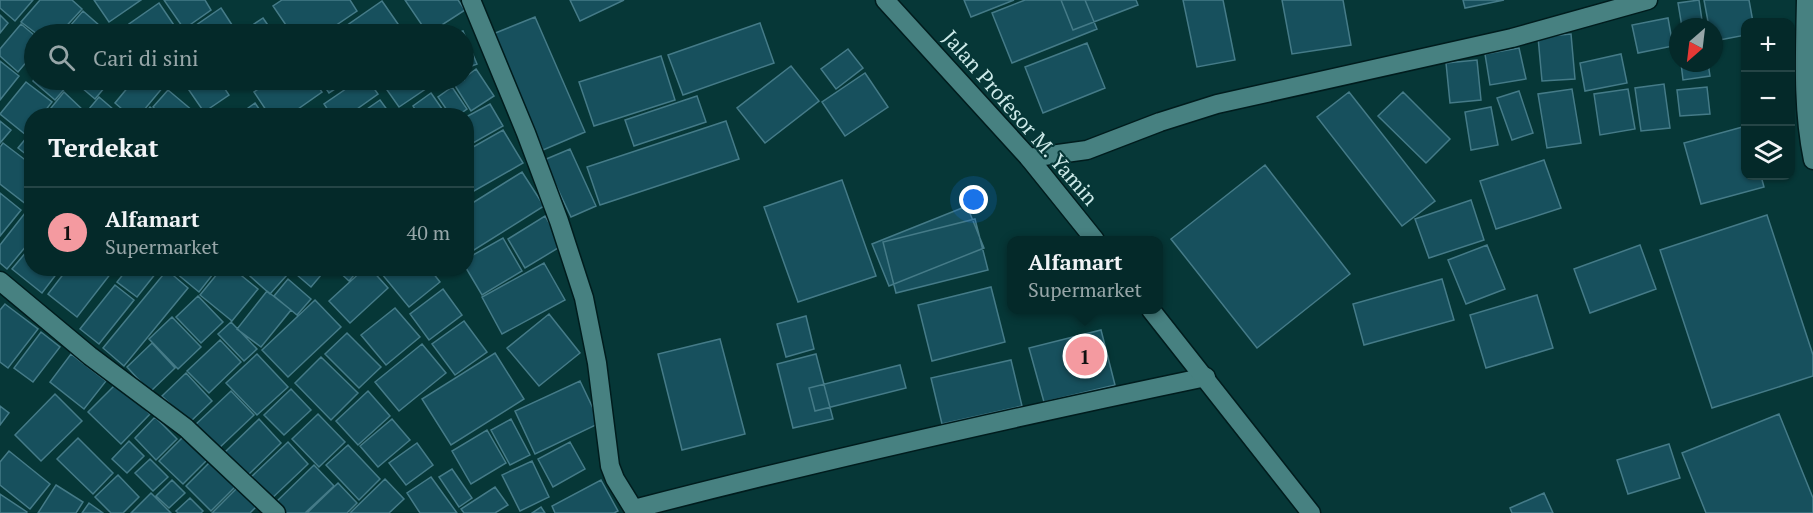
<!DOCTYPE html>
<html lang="id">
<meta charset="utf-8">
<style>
:root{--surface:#042929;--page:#123535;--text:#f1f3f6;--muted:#97a6a8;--line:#254546;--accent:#f49aa0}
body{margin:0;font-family:"PT Serif",serif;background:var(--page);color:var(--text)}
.controls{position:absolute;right:18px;top:18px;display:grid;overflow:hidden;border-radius:12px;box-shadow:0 2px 4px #0004}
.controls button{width:54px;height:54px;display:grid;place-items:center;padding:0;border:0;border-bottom:2px solid var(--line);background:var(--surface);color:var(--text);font:30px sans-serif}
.compass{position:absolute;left:1669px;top:18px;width:54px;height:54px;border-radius:50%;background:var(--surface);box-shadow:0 2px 4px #0004;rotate:208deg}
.you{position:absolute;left:974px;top:200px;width:21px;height:21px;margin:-15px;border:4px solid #fff;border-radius:50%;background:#1a73e8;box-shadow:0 0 0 9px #1a73e833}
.badge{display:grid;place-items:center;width:39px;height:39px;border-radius:50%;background:var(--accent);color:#111;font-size:20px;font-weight:700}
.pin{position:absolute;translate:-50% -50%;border:3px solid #fff;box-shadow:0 2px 6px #0006}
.popup{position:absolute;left:1007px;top:236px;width:156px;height:78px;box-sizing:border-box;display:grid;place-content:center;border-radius:12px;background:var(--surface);filter:drop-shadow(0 2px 4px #0005);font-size:20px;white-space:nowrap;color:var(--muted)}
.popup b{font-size:22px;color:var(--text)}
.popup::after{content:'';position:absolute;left:50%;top:100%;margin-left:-12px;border:12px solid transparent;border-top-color:var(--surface)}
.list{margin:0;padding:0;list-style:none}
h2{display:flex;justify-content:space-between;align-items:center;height:78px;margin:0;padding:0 24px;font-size:26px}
h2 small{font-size:20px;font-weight:400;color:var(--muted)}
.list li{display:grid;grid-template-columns:39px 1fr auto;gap:18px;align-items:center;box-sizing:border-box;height:90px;padding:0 24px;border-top:2px solid var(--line)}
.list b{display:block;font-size:22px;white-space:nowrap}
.list p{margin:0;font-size:20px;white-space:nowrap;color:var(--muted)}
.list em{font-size:20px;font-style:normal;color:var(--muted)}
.icon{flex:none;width:33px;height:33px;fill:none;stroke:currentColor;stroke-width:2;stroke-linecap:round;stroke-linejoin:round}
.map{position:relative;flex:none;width:1813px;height:513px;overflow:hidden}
.search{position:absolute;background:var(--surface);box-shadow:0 2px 4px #0004;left:24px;top:24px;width:450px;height:66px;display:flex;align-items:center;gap:15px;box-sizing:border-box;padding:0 21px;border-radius:33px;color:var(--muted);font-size:22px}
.panel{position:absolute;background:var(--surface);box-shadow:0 2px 4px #0004;left:24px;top:108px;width:450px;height:168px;border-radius:24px}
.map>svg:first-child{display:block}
.building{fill:#17505d;stroke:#457b88;stroke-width:1.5}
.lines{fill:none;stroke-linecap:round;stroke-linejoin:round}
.street-casing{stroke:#001c1d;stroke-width:21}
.secondary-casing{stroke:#001c1d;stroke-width:21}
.street{stroke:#478181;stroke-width:18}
.secondary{stroke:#478181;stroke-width:18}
.labels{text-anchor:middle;stroke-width:4.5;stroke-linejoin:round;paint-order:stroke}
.street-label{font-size:21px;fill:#cdeae9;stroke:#063737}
</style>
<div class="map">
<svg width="1813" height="513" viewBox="0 0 1813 513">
<rect width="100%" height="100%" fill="#063737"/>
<path class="building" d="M0 0H33L15 21 0 8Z
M40 0H72L82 9 59 34H37L21 22Z
M94 0H141L109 22Z
M164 0H205L211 10 184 29Z
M282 0H350L357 11 323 34H292L273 6Z
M405 0H458L465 10 428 34Z
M570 0H624L580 21Z
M964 0H1014L971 17Z
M1025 0H1085L1097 29 1012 63 992 13Z
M1061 0H1136L1138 5 1073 30Z
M1183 0H1223L1235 60 1197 67Z
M1282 0H1343L1351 45 1292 54Z
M1463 0H1504L1465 8Z
M1699 0 1703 27H1682L1678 3Z
M1704 0H1749L1753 22H1746V35L1714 41V27H1709Z
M382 1 405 34H352L346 26Z
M159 3 180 34H136L129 24Z
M221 8 236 31 231 34H192L189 30Z
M83 11 108 33 107 34H63Z
M0 15 8 23 0 33Z
M535 17 585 132 543 150 493 34Z
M263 18 274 34H239Z
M1668 18 1673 46 1638 53 1632 25Z
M760 23 774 63 683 95 668 55Z
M21 24 34 35V53L18 72 0 56V49Z
M463 31 477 64 464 69V34H454Z
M1571 34 1575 79 1542 81 1538 37Z
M1087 43 1105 88 1043 113 1025 67Z
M1519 48 1526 79 1490 85 1485 54Z
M848 49 863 68 836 89 821 69Z
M1621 54 1627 83 1585 91 1580 63Z
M661 56 675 100 594 126 579 82Z
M1477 60 1481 100 1450 103 1446 63Z
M0 61 19 76 0 100Z
M1681 63H1708L1710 76 1683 80Z
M791 66 819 101 765 143 737 108Z
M476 69 494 96 471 111 454 84 464 80V78Z
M865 73 888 107 845 136 822 102Z
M34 79V80H72L55 100 33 81Z
M77 80H108L110 81 95 99 75 82Z
M114 80H131L124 88Z
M134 80H156L164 86 139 116H130L115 103Z
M182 80H219L229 95 204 112Z
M223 80H244L230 89Z
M272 80H313L322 92 288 116H270L254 92Z
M320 80H349L329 93Z
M359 80H368L378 94 347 116H332L324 104Z
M380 80H426L430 86 399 107Z
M26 82 52 102 41 116H32V128L26 135 0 114Z
M1664 84 1670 128 1641 131 1635 88Z
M452 87 467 109 457 116H451L438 97Z
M1707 87 1710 114 1680 116 1677 90Z
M1572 89 1581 143 1547 148 1538 94Z
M1628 89 1635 129 1600 135 1594 94Z
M168 90 193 111 189 116H163L153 107Z
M1519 91 1533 133 1512 140 1497 98Z
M64 92 84 111 80 116H59L51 108Z
M1349 92 1435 201 1402 226 1317 117Z
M1403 92 1450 139 1426 163 1378 116Z
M431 93 447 116H419L413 106Z
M697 96 706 122 634 146 625 120Z
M99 97 121 116H83Z
M380 100 391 115 357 116Z
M255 103 264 116H237Z
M490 104 503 126 466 147V117Z
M150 107 160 116H142Z
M1491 107 1498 145 1471 150 1465 112Z
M408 109 412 116H399Z
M0 121 11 130 0 143Z
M726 121 739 159 600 205 587 167Z
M1746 126V176H1761L1764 187 1701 204 1684 143Z
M503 130 523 163 474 191 466 178V151Z
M32 131V159L18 148Z
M3 143 32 165 31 208 0 184V147Z
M570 149 596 206 571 217 544 160Z
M1544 160 1561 208 1496 229 1480 181Z
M1265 165 1350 274 1257 348 1171 239Z
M522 172 544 206 466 255V207Z
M842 180 876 276 798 302 764 207Z
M0 193 21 210 0 236Z
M1471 200 1484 240 1429 258 1415 219Z
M967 206 984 248 889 286 872 244Z
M25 213 32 218V239L7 269 0 263V245Z
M1767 215 1813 355V376L1712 408 1660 250Z
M545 216 563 245 525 268 508 239Z
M975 219 988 270 896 293 883 242Z
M503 238 522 271 482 295 466 268V259Z
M32 245V268H61L42 293 12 269Z
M1487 245 1505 289 1466 304 1448 260Z
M1640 245 1656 289 1590 313 1574 269Z
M544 263 565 300 502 334 482 297Z
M68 268H115L77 317 48 294Z
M128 268H160L137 297 117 282Z
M170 268H217V269L199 292Z
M222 268H232L258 289 232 321 200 295Z
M241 268H279L287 275 270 294Z
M303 268H327L311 287 297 275Z
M335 268H360L349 281Z
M365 268H370L388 288 350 323 329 301Z
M377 268H429L440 282 409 307Z
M167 270 188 288 124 366 103 348Z
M288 279 311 299 297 315 274 296Z
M1442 279 1454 320 1364 345 1353 304Z
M115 285 134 300 99 344 80 329Z
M991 287 1005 342 932 361 918 305Z
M443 289 462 315 429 340 410 314Z
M267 291 291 310 261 347 237 329Z
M1537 295 1553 348 1486 368 1470 315Z
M198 296 223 322 201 343 176 317Z
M315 300 341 327 288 377 262 350Z
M5 304 38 329 8 368 0 362V310Z
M395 308 420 337 386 365 361 335Z
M549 314 580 353 539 386 507 348Z
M806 316 814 349 786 357 777 324Z
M172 317 201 347 178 369 149 339Z
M464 321 487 352 455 375 432 344Z
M231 322 257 349 244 361 218 334Z
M1101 330 1115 385 1044 402 1029 348Z
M41 332 60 347 33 382 14 368Z
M347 333 381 367 359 388 325 354Z
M720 339 745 434 682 450 658 354Z
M220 340 241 362 209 393 187 371Z
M152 343 175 368 150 392 127 367Z
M422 344 446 373 399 411 375 382Z
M495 353 524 399 451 445 422 399Z
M71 354 106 381 84 409 50 382Z
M257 354 288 387 257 415 226 383Z
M816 354 833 419 793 428 777 364Z
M321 357 358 393 331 420 295 383Z
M1011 360 1022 406 942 424 931 378Z
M900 365 906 388 815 411 809 388Z
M186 373 212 401 189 423 162 396Z
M580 381 600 423 535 454 515 411Z
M118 382 150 414 121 444 88 412Z
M291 389 311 410 284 435 264 415Z
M231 391 254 415 217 450 194 426Z
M368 391 390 416 358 445 336 421Z
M55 394 82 421 41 461 15 435Z
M0 406 9 413 0 425Z
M318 414 345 442 319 467 292 439Z
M1779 414 1813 498V513H1706L1682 453Z
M155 417 177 439 156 460 135 438Z
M259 419 281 443 247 476 225 452Z
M392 419 410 440 378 467 360 446Z
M511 419 530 455 510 465 491 430Z
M487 430 506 463 471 484 452 451Z
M185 435 209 458 183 484 159 461Z
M78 438 113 473 93 494 57 459Z
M129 441 144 456 127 473 112 459Z
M288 442 308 464 269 501 249 479Z
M570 442 585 469 553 487 538 459Z
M417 443 433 465 406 485 389 463Z
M1669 444 1680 478 1628 494 1617 460Z
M348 445 380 479 359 500 326 465Z
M9 451 50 484 30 509 0 485V462Z
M150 459 168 477 153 491 135 473Z
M211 461 236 486 211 511 186 486Z
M532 461 549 497 520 511 502 475Z
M314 465 334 486 305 513H282L274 504Z
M452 469 472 498 459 507 439 477Z
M118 475 139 497 123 513H111L95 497Z
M431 477 457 513H420L407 493Z
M385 479 404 499 389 513H350Z
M172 480 185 493 169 508 156 496Z
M601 480 618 511 614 513H555L552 506Z
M338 483 357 503 347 513H307Z
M56 485 83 502 76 513H38Z
M240 485 259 504 250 513H212Z
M495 487 508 505 495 513H464L461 509Z
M151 493 171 513H131Z
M1544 493 1553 513H1512L1510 508Z
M0 494 27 512 26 513H0Z
M190 498 203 511 201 513H178L176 511Z
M89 503 103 513H82Z
M541 507 545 513H532Z"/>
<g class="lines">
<g class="street-casing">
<path id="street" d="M471 0 526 133 559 221 584 298 597 363 610 466 615 479 636 513
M1806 0C1805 53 1802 107 1813 160
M1029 158 1087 150 1160 122 1217 104 1512 38 1648 0
M0 281 90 356 186 428 276 513
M634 509C823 460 1015 417 1206 377"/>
</g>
<g class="secondary-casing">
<path id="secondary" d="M885 0 1029 158 1095 240
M1151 310 1311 513"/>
</g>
<use href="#street" class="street"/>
<use href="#secondary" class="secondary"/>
</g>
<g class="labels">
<g class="street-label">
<text transform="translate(1020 118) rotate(49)" y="7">Jalan Profesor M. Yamin</text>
</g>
</g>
</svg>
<div class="controls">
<button>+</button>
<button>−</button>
<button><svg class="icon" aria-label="layers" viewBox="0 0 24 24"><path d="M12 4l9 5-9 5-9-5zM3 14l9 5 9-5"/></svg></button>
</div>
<svg class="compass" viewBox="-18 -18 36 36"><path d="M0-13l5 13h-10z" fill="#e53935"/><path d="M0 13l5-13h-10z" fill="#97a6a8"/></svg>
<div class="you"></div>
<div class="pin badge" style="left:1085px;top:356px">1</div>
<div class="popup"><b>Alfamart</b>Supermarket</div>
<div class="search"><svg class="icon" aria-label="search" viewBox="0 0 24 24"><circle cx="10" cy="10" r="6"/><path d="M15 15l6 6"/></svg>Cari di sini</div>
<section class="panel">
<h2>Terdekat<small></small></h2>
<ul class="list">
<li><span class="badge">1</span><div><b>Alfamart</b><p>Supermarket</p></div><em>40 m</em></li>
</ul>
</section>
</div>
